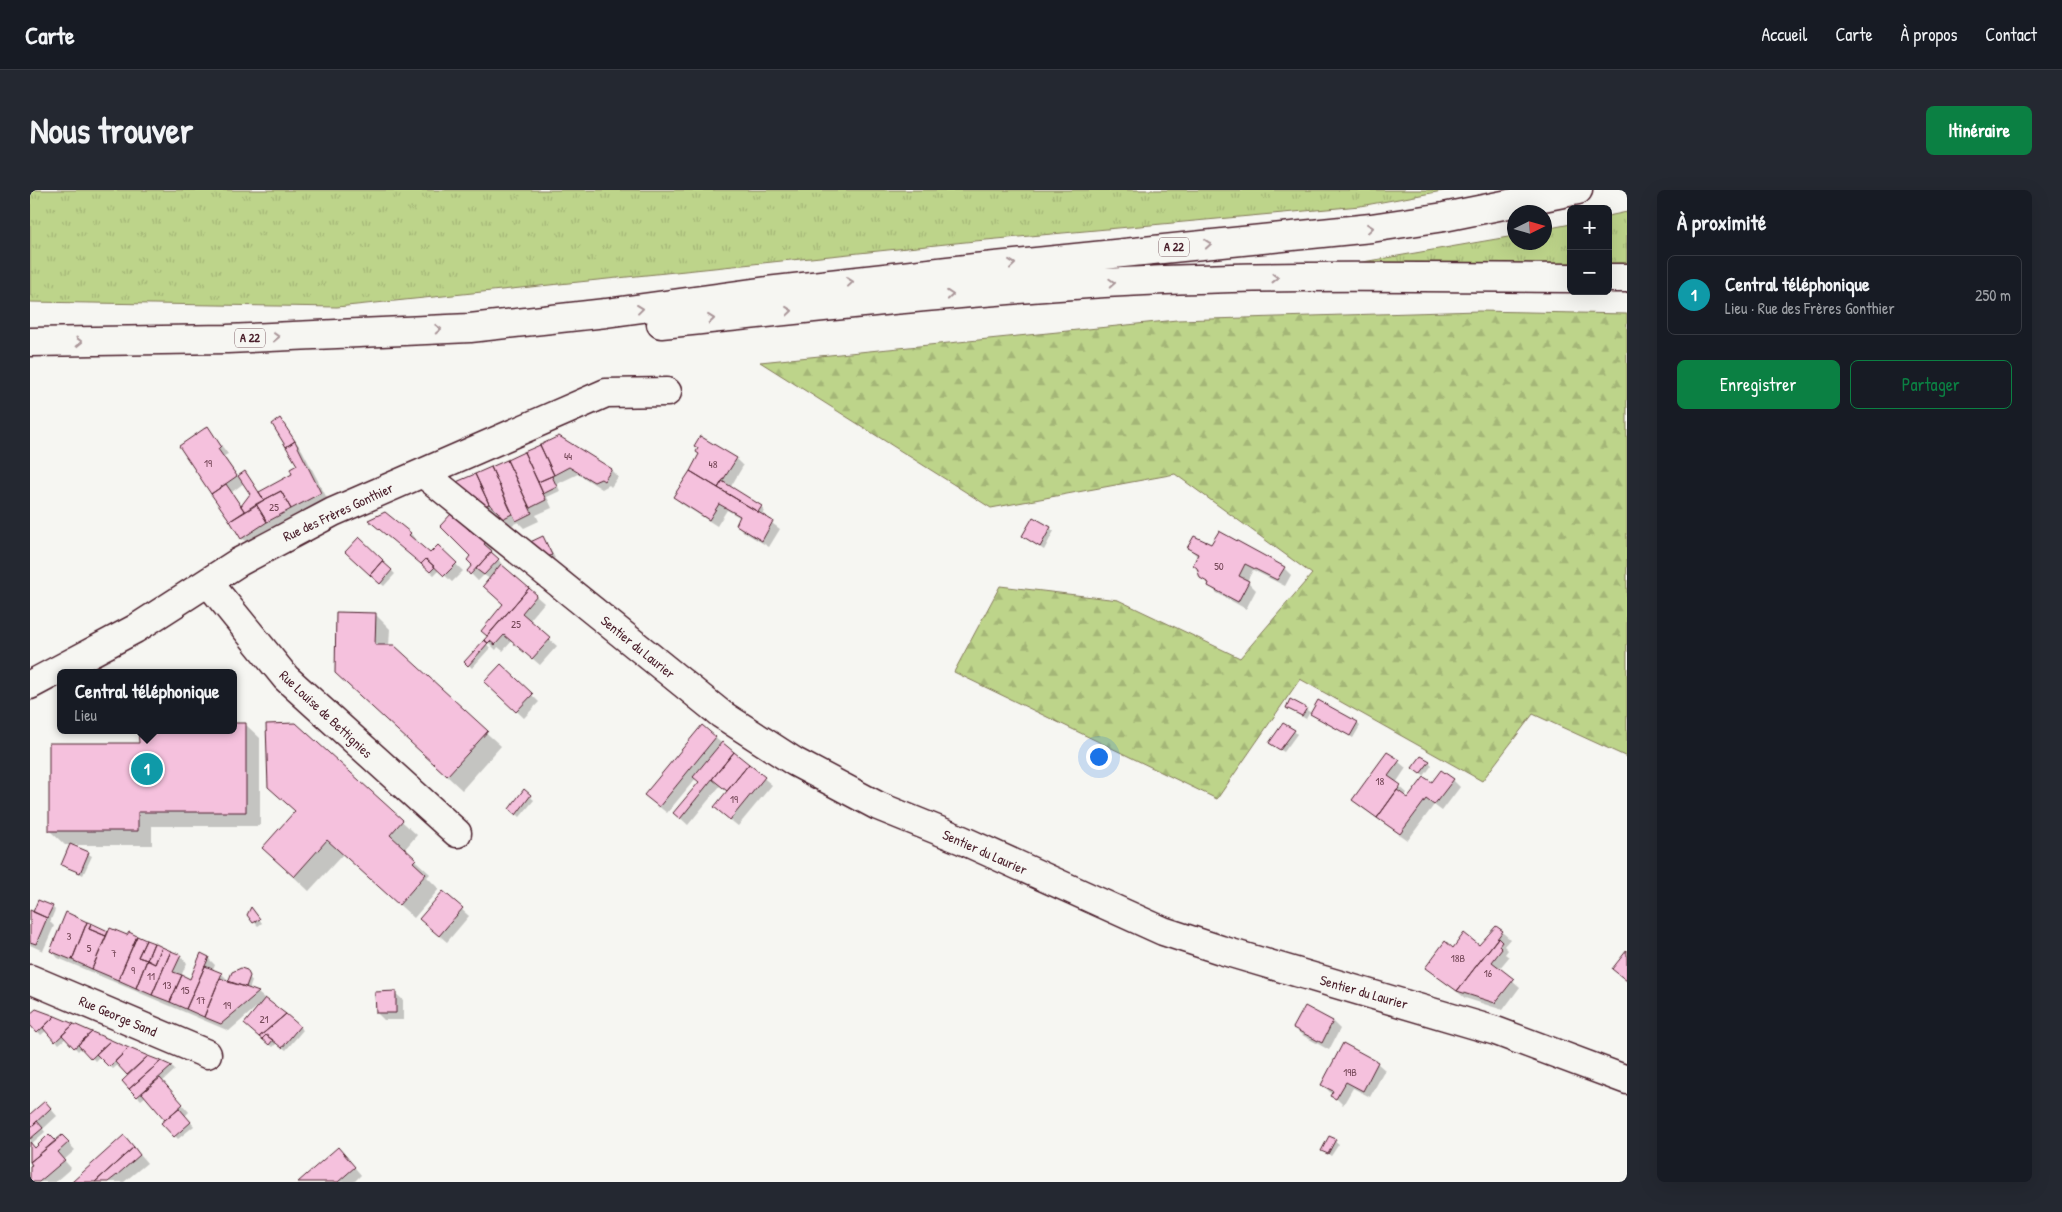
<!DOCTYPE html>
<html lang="fr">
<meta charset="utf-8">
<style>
:root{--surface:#171b24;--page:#242831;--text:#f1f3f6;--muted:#9ea1a6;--line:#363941;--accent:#0b8043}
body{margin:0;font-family:"Patrick Hand",sans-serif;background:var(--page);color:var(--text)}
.controls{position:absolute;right:15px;top:15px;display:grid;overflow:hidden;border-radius:8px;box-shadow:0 5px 20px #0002}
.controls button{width:45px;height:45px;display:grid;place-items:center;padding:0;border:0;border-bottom:1px solid var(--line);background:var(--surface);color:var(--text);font:25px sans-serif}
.compass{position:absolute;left:1477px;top:15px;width:45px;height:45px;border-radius:50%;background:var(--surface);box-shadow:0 5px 20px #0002;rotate:85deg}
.you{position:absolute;left:1068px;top:566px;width:18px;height:18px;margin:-12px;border:4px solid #fff;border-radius:50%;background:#1a73e8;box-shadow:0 0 0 8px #1a73e833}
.badge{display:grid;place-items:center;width:32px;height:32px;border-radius:50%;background:var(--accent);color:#fff;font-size:16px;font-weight:700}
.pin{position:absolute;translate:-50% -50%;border:2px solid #fff;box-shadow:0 1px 5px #0006}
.popup{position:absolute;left:27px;top:479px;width:180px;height:65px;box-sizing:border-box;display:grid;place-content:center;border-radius:8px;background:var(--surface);filter:drop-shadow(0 1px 4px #0005);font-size:16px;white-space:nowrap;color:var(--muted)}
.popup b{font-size:19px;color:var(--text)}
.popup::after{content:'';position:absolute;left:50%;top:100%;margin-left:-10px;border:10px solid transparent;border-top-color:var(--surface)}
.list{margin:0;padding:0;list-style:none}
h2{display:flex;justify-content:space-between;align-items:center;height:65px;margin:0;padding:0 20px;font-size:21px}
h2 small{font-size:16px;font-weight:400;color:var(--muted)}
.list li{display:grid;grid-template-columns:32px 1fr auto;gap:15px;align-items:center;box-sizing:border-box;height:80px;margin:0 10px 10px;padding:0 10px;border:1px solid var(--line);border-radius:8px}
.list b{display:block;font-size:19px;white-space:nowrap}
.list p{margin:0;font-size:16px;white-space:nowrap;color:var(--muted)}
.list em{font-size:16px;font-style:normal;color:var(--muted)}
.actions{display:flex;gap:10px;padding:15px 20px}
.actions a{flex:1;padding:11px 0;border:1px solid var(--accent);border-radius:8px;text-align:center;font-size:18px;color:var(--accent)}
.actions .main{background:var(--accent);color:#fff}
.map{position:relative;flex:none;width:1597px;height:992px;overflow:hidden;border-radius:8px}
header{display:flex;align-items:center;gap:30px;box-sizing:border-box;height:70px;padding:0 25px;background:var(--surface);border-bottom:1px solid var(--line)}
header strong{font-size:24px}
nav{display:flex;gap:28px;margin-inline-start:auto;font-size:18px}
.intro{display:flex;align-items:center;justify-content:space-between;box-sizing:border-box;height:120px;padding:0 30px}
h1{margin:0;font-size:35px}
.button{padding:12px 22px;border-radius:8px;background:var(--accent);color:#fff;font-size:18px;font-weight:700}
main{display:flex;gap:30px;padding:0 30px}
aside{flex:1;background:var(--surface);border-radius:8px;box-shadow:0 5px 20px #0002}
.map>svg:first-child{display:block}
.grass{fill:url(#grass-tufts);stroke:#847a5a}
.forest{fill:url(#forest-firs);stroke:#847a5a}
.shadow{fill:#0003;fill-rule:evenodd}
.building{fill:#f5c1dd;stroke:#4a1f2b}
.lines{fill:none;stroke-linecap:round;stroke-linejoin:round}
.minor-casing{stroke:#4a1f2b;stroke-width:31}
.highway-casing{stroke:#4a1f2b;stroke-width:31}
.minor{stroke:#f6f6f2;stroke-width:28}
.highway{stroke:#f6f6f2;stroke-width:28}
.oneway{stroke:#a99598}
.labels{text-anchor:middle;stroke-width:5;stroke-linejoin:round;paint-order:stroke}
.number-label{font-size:11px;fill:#754858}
.shield{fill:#f6f6f2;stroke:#7e6067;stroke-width:1}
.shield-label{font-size:12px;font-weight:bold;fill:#4a1f2b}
.street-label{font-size:14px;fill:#4a1f2b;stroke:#f6f6f2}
</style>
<header>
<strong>Carte</strong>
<nav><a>Accueil</a><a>Carte</a><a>À propos</a><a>Contact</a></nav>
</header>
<div class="intro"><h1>Nous trouver</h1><a class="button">Itinéraire</a></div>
<main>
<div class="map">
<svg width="1597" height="992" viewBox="0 0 1597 992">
<defs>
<pattern id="grass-tufts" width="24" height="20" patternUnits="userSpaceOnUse" patternTransform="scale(1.25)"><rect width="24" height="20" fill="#bdd48a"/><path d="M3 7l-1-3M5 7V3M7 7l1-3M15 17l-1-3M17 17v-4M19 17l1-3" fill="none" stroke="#a4b677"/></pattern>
<pattern id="forest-firs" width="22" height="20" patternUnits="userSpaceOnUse" patternTransform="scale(1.25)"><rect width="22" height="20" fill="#bdd48a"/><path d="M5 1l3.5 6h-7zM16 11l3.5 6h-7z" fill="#a4b677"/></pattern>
</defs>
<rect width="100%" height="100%" fill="#f6f6f2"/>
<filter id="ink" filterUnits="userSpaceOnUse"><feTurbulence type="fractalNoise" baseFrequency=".02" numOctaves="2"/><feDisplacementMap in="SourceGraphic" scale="10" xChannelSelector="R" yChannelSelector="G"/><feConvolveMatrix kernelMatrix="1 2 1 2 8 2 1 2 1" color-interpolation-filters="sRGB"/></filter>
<g filter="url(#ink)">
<path class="grass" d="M0 0H1418L1330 16 945 51 307 117 0 112Z
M1597 22V77H1578V26Z
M1541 34V76L1327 73 1484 46V52H1514L1515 39Z"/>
<path class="forest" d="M1449 121 1597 124V567L1503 524 1452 591 1270 489 1187 609 924 482 970 396 1088 410 1210 468 1282 384 1145 284 961 318 730 172 1147 130Z"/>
<path class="shadow" d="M250 230 272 260 298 310 220 355 212 348 150 257 178 238 198 264 194 266 208 287 215 282 229 303 264 284 269 276ZM214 293 221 304 212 317 202 302Z
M529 248 581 280 588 287 581 297 579 295 572 299 548 284 527 294 530 301 517 307 522 318 506 325 509 331 494 338 488 332 480 336 476 332 471 334 425 294Z
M706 269 713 276 700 298 731 317 734 320 732 326 750 339 739 357 714 342 707 335 711 328 697 320 687 336 652 314 644 307Z
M355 324 381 344 388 351 386 353 400 365 408 357 433 381 422 392 409 380 404 385 399 380 340 330Z
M1003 328 1024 341 1014 360 993 346Z
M444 338 465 357 461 361 471 373 470 375 514 413 499 431 527 456 510 475 482 451 473 461 468 457 466 460 456 450 458 447 453 441 475 414 460 389 454 385 448 391 438 381 444 375 440 343Z
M513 347 525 368 515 372Z
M329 349 365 384 354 396 348 391Z
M1182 356 1254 378 1261 385 1255 396 1223 380 1217 391 1226 400 1216 419 1187 403 1177 393 1184 397 1171 387 1168 367 1159 358Z
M346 425 360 439 359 456 471 556 432 600 306 483Z
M454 451 460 458 442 478 436 472Z
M471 475 509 512 494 528 456 492Z
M1261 511 1280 522 1276 529 1257 518Z
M1282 524 1327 533 1330 536 1323 548Z
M215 534 230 548V636H122V655H41L62 666 53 685 32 674 41 655H35L20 641 110 554 203 540Z
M265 534 387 645 374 660 400 684 397 687 409 699 384 728 313 664 279 701 233 658 266 622Z
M672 537 742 595 708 636 693 624 698 602 690 596 658 635 645 623 670 592 666 588 637 623 623 612Z
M1264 541 1267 544 1254 562 1244 556Z
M1358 563 1376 578 1366 593 1377 603 1374 607 1378 610 1402 594 1423 590 1430 597 1412 621 1404 615 1378 650 1331 617 1323 610Z
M1399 572 1402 575 1394 586 1387 582Z
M494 601 504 610 490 627 481 619Z
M413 703 439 726 417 752 398 736Z
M22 717 25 720 20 732 24 736 13 761 0 755V722L8 725Z
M224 722 232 733 228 736 218 725Z
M36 724 79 743 150 766 157 773 151 786 160 790 178 768 185 775 183 780 192 784 200 792 203 782 208 779 214 780 222 791 219 800 228 803 273 840 256 860 247 853 243 857 215 834 229 815 199 841 28 768 21 760Z
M1466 737 1480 749 1474 756 1478 760 1475 764 1479 767 1469 779 1490 797 1473 820 1435 808 1397 778 1424 759 1449 756Z
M365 803 373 810V830H354L347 823Z
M1276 817 1303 832 1310 839 1299 860 1272 845 1264 838Z
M6 820 142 877 145 880 132 892 159 922 155 926 164 936 148 949 133 933 137 930 116 906 111 910 94 891 99 885 89 874 83 879 70 866 65 871 52 857 48 861 36 848 29 854 17 840 11 845 0 833V826Z
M1347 873 1355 880 1340 907 1323 898 1313 915 1292 894Z
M15 912 27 926 13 939 15 942 1 954 5 959 26 952 32 946 45 960 34 970 41 978 25 992H0V925Z
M1300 947 1309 954 1301 966 1293 960Z
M101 954 117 973 94 992H44Z
M315 966 331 985 324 992H270Z"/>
<path class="building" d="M250 228 265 251 256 257 242 234Z
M178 236 191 256 188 259 207 286 181 304 149 256Z
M529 246 582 279 574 291 571 289 564 292 539 277 524 285 510 255Z
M670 246 707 268 688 298 660 281 669 264 666 262 668 258 664 256Z
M265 251 291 303 261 319 251 301 234 310 229 302 262 284 260 279 267 275 256 257Z
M510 255 524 285 508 292 494 262Z
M494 262 516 310 500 318 477 270Z
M477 270 502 323 486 331 461 277Z
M461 277 482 324 472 329 468 322 459 314 445 284Z
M215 281 234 310 215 322 211 316 220 304 208 286Z
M660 281 743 331 732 351 706 335 710 326 689 314 679 330 643 307Z
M445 284 459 314 450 318 424 293Z
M522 286 527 297 513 304 508 292Z
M692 291 732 316 728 322 688 298Z
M196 294 215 322 200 331 181 304Z
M251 301 261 319 237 332 226 314Z
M226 314 237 332 211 349 200 331Z
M355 322 381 343 379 345 400 363 408 355 427 373 414 386 396 369 391 374 338 330Z
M422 323 440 341 444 337 458 349 454 354 462 361 440 385 437 381 442 375 437 370 440 366 410 336Z
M1003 327 1021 337 1010 357 992 346Z
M1189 341 1255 377 1247 390 1215 374 1209 386 1219 391 1208 412 1178 396 1179 393 1170 388 1167 378 1163 375 1168 364 1157 358 1164 346 1181 354Z
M513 346 522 365 511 370 496 354Z
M329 347 353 370 340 385 315 362Z
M461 362 469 369 454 385 446 379Z
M396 369 405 377 400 382 391 374Z
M352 371 362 380 350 394 340 385Z
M471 374 499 398 457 446 451 441 473 414 453 396Z
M499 398 507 405 492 423 521 448 502 469 474 445 465 455 460 451 458 453 454 450Z
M306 422 346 423 345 455H364L458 541 417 586 305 483Z
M454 450 458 453 438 476 434 472Z
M471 474 503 504 486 522 454 492Z
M1260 509 1277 518 1272 526 1256 518Z
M1288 510 1328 532 1320 546 1280 524Z
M203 533H216V622H108V641H19V553H109L108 540H203Z
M266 533 373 630 360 645 386 669 383 672 396 684 369 715 297 650 264 687 232 658 265 621 238 597 236 534Z
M1253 533 1265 540 1250 560 1239 553Z
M672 535 686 547 629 617 614 605Z
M692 552 704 562 650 629 643 623 669 592 663 587Z
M704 562 719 574 697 601 682 589Z
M1357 562 1370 570 1358 586 1371 595 1347 628 1322 610Z
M1391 566 1400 571 1390 584 1382 578Z
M719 574 735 587 700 630 684 617Z
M1411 580 1424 589 1404 615 1396 609 1370 644 1347 628 1367 600 1378 608 1394 587 1402 592Z
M494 599 501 605 486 625 479 619Z
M40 654 59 662 50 683 31 675Z
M413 701 433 718 409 746 389 729Z
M8 710 23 716 17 728 3 722Z
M221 717 230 729 223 733 217 725Z
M0 720 17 728 6 754 0 752Z
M36 722 57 732 42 770 20 761Z
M57 732 61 733 59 739 76 746 62 779 42 770Z
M61 733 78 741 76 746 59 739Z
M1466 736 1473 741 1427 801 1395 778 1415 751 1423 758 1434 743 1449 755Z
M80 738 97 745 99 742 107 746 88 790 62 779Z
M107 746 116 750 108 767 117 770 106 798 88 790Z
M1468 748 1472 752 1469 756 1472 759 1462 772 1484 789 1465 813 1427 801Z
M116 750 124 753 117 770 108 767Z
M124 753 132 757 125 774 117 770Z
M132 757 141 761 122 805 106 798 117 770 125 774Z
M1597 760V791L1582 779Z
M141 761 151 765 143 782 152 785 140 812 122 805Z
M171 763 179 767 156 819 140 812 152 785 160 789Z
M175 776 192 783 174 827 156 819Z
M211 778 217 780 220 786 216 797 198 792 202 782Z
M190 788 229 802 191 834 174 827Z
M366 801V823H346L345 802Z
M235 808 256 824 229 847 214 834Z
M1275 816 1303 831 1292 853 1263 838Z
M6 819 25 826 7 843 0 835V824Z
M256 824 270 836 252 858 236 845 232 849 229 847Z
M25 826 44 834 25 852 13 838Z
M44 834 62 842 44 858 32 845Z
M62 842 81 850 61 869 48 855Z
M236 845 243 850 239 855 232 849Z
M81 850 99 858 79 877 66 864Z
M1313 853 1348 872 1333 901 1316 892 1306 909 1300 906 1303 901 1291 895Z
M99 858 118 866 97 885 85 872Z
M118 866 131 871 99 899 92 891Z
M131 871 142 876 107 907 99 899Z
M130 888 153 914 135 930 112 903Z
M15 911 21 918 0 938V924Z
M149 918 161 932 144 947 131 933Z
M7 931 13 938 0 949V938Z
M19 944 26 951 0 972V952L5 958Z
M32 945 39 952 28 962 35 970 9 992H0V976L2 975 0 972Z
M94 945 104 957 65 992H42Z
M1299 946 1306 949 1298 964 1291 961Z
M104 957 110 965 87 985 78 992H65Z
M308 957 325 977 308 992H268Z"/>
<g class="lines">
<g class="minor-casing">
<path id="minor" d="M393 283 691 524 765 572 848 616 932 650 1133 741 1191 760 1466 841 1597 890
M178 392 256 488 427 643
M0 495 105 439 209 372 303 322 576 203 637 202
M0 789 177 864"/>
</g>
<g class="highway-casing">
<path id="highway" d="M1578 88H1597
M631 134C778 119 926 102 1074 93 1229 84 1385 87 1541 88
M0 152 197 149 440 138 576 123 737 101 945 78 1341 38 1414 27 1548 0"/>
</g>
<use href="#minor" class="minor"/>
<use href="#highway" class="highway"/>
</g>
<defs><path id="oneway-chevron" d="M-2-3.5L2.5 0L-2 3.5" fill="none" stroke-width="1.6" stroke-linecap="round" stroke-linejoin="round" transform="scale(1.25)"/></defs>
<g class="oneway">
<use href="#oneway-chevron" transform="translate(1340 38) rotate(-6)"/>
<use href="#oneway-chevron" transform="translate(1178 54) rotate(-5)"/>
<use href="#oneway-chevron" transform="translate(982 74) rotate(-6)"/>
<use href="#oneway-chevron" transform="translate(1245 88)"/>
<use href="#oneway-chevron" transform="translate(820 92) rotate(-6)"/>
<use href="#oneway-chevron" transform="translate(1082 93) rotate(-3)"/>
<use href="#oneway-chevron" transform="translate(920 105) rotate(-5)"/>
<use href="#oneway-chevron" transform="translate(610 119) rotate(-7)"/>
<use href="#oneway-chevron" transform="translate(759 121) rotate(-6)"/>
<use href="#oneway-chevron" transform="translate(681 129) rotate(-6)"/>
<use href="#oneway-chevron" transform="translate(408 139) rotate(-3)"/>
<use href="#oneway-chevron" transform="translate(246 147) rotate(-2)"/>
<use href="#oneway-chevron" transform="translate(49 152) rotate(-1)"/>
</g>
</g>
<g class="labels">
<g class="number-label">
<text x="538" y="270">44</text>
<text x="178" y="277">19</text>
<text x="683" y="278">48</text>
<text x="244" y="321">25</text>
<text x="1189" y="380">50</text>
<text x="486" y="438">25</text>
<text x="1350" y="595">18</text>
<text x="704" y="613">19</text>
<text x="39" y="750">3</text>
<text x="59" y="762">5</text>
<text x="84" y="767">7</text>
<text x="1428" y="772">18B</text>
<text x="103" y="784">9</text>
<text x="1458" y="787">16</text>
<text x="121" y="790">11</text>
<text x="137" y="799">13</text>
<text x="155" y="804">15</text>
<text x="171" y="814">17</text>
<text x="197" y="819">19</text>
<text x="234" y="833">21</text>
<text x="1320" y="886">19B</text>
</g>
<g class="shield">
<rect x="1129" y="47.5" width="30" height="19" rx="4"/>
<rect x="205" y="138.5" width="30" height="19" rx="4"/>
</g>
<g class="shield-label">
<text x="1144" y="61">A 22</text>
<text x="220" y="152">A 22</text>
</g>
<g class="street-label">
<text transform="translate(308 322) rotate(-25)" y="5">Rue des Frères Gonthier</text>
<text transform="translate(608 457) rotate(39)" y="5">Sentier du Laurier</text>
<text transform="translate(296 524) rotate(43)" y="5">Rue Louise de Bettignies</text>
<text transform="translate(955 662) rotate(24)" y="5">Sentier du Laurier</text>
<text transform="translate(1334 802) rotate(16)" y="5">Sentier du Laurier</text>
<text transform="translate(88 826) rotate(23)" y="5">Rue George Sand</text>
</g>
</g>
</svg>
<div class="controls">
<button>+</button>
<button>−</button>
</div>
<svg class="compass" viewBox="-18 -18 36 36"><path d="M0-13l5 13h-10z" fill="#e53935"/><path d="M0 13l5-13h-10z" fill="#9ea1a6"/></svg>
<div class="you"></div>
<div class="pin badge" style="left:117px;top:579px;background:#0f9aa8">1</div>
<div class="popup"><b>Central téléphonique</b>Lieu</div>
</div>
<aside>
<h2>À proximité<small></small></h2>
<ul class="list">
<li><span class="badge" style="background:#0f9aa8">1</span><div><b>Central téléphonique</b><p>Lieu · Rue des Frères Gonthier</p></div><em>250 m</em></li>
</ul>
<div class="actions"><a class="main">Enregistrer</a><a>Partager</a></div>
</aside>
</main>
